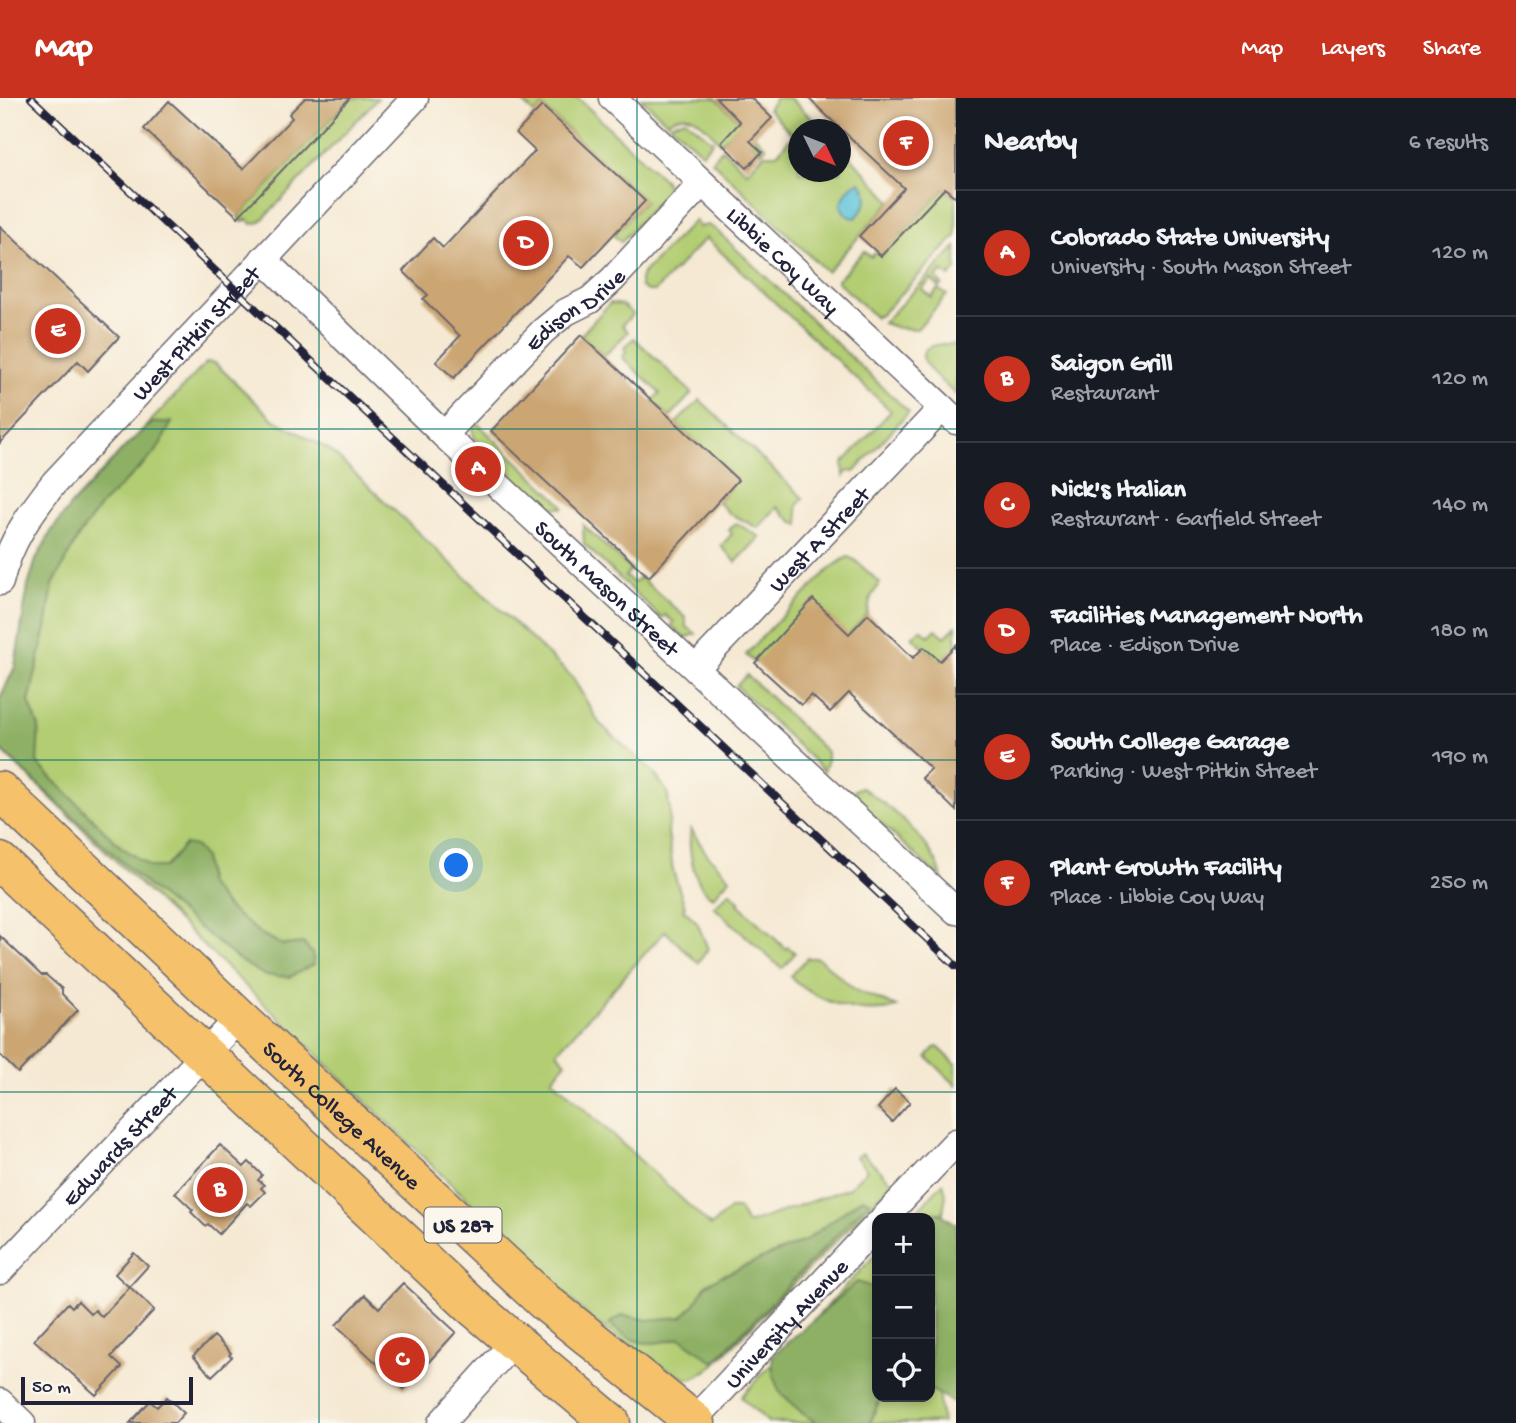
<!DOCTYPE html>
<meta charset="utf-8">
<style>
:root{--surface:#171b24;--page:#20242c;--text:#f1f3f6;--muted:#9ea1a6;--line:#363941;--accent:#c8321e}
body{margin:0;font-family:"Gochi Hand",sans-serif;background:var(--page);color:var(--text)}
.controls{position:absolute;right:21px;bottom:21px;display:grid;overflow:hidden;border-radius:14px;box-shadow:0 4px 10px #0003}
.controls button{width:63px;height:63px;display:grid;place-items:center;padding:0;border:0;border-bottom:2px solid var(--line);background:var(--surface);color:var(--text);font:35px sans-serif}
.compass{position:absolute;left:788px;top:21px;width:63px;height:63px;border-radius:50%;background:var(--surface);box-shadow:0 4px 10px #0003;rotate:133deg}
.scale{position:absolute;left:21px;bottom:18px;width:172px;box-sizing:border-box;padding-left:7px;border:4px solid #22223b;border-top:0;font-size:19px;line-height:24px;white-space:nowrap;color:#22223b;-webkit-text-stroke:5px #fbf7ec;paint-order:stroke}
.you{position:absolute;left:457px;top:768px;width:24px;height:24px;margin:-18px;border:5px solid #fff;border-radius:50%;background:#1a73e8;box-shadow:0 0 0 10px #1a73e833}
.badge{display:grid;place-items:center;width:46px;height:46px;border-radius:50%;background:var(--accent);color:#fff;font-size:23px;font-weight:700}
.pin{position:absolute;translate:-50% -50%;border:4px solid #fff;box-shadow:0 2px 7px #0006}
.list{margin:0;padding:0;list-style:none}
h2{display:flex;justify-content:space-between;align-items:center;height:91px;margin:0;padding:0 28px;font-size:30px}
h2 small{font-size:23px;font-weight:400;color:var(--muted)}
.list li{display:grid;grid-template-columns:46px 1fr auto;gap:21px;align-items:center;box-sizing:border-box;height:126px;padding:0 28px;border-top:2px solid var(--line)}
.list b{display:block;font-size:26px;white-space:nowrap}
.list p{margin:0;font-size:23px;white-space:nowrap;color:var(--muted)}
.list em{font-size:23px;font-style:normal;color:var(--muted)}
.icon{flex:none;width:38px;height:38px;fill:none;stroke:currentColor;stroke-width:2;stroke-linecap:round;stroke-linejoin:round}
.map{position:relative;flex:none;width:956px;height:1325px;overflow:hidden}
header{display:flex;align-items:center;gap:42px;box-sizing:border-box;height:98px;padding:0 35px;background:var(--accent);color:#fff}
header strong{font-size:33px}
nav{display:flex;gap:38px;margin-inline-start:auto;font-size:24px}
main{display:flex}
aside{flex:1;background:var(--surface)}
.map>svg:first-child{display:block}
.green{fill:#b3cd73;stroke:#6a7857;stroke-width:2}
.forest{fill:#8eb065;stroke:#586950;stroke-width:2}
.water{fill:#5ec4db;stroke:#40738b;stroke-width:2}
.building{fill:#cba572}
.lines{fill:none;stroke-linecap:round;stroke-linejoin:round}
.minor-casing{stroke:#6c6870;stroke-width:29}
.highway-casing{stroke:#6c6870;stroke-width:41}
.minor{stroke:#fff;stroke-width:26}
.highway{stroke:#f5c16b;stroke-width:38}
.rail-casing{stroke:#22223b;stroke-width:8}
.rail{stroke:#fbf7ec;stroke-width:5;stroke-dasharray:16;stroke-linecap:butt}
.grid{fill:none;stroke:#0f766e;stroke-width:2;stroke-opacity:0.55}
.labels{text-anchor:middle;stroke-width:5;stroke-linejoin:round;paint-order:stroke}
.shield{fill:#fbf7ec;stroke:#636270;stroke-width:2}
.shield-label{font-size:21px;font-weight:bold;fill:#22223b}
.street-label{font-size:23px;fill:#22223b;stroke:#fbf7ec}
</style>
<header>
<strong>Map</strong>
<nav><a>Map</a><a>Layers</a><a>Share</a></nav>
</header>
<main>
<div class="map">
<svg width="956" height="1325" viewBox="0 0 956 1325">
<rect width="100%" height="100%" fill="#fbf7ec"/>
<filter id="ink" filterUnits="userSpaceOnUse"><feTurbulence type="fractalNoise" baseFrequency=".0143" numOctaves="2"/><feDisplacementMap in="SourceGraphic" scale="14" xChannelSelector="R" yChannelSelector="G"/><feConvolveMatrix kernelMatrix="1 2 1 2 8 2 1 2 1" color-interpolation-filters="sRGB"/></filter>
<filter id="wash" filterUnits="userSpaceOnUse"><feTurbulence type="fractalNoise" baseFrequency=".00686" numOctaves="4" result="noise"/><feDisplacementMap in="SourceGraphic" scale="28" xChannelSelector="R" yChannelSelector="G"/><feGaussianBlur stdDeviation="1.57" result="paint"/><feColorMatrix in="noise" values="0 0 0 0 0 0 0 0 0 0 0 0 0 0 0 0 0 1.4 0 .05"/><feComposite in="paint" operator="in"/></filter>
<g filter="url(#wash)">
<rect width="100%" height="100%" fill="#f5e9d3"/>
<path class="green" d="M350 0H378L260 124 252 126 247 121 242 124 238 119Z
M518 0H578L665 83 667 90 663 98 621 144 613 137 645 103 542 8 535 16Z
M641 0H716L766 49 762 54 736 30 721 45C703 27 692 7 667 24Z
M776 0H790L823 31 799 32V74H841V48L891 103 827 174 712 63 722 51 747 74 764 56H777L793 37 768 11Z
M685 21 713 43 702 55 670 26Z
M945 90 956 100V138L881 217 875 219 837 183 864 153 871 159 876 154 881 158Z
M695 122 699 129 708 127 715 131 909 314 854 374 848 373 844 378 843 365 891 313 706 140 655 193H647L640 188V181L643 175Z
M956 149V172L949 179 942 173 936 180 942 187 939 189 931 181 922 191 931 199 938 191 947 197 917 231 898 230 883 225Z
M610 205 622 207 633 216 622 227 628 234 604 258 581 237Z
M634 240 692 295 670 319 652 303 660 295 622 259 627 254 624 250Z
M943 246 956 247V297C943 284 897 250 943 246Z
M207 264 215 265 273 321 330 352 573 580 599 625 653 674 667 693 670 712 668 735 673 773 685 808 683 811 697 824 708 851 698 865 665 833 557 954 566 964 552 981 711 1128 730 1111H739L747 1126 849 1090 867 1072 856 1059 862 1055 893 1085 714 1267C707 1271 698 1280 690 1281 681 1283 605 1231 592 1222L0 651V600L15 569 28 488 36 462 51 434 72 406Z
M700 302 803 400 797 408 799 427 794 425 777 409 758 430 729 415 718 404 737 382 676 325Z
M475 323 562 406 563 410 545 409 479 347C473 339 471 333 475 323Z
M736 425 760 439 736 464 721 448 732 436 729 432Z
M583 427 631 471 625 478 634 485 640 479 686 520V528L696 536 685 540 671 528 674 524 665 517 662 521 584 446Z
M848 459 855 462 880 485 871 499 867 517 849 536 755 565 746 557C764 536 783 517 803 498 817 484 830 468 848 459Z
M956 528V549L940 563 912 539 921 531 929 538 936 531 945 539Z
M747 577 827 654V664L824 673 736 588Z
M861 689C890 708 936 746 942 781L851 698 855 692Z
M691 731 706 755 730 780 713 799C694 790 687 751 691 731Z
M730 794 740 804 738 806 786 851 788 849 795 855 784 869 781 870 714 809Z
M807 860H817L822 863 855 892 897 909C862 920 814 903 790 878Z
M938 949 956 966V987L927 959 934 950Z
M943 1085 946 1096 932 1181 930 1231 942 1325H769L741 1299 877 1155V1299H930V1120H910Z"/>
<path class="forest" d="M172 324 156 354 102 406 78 439 53 487 46 530 29 604 39 629 37 665 120 748 150 769H165L185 746 195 748 204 759 208 786 228 810 261 836 283 847 303 845 312 855 314 866 290 879 264 877 239 862 149 789 0 651V600L15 569 28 488 36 462 51 434 72 406 127 347 152 325Z
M862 1100 870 1103 714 1264 681 1240C646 1248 637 1248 609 1226L623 1217 647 1222 682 1219 694 1207 706 1187 721 1178 805 1143Z
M940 1115 956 1126V1306L930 1291V1120H910L913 1116Z
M857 1184 877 1191V1299H881L870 1325H817L802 1315 779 1293 773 1277 772 1258Z"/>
<path class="water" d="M860 84C872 98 867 107 856 120 847 119 844 116 841 107 844 98 850 85 860 84Z"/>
<g id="blocks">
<path class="building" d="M305 0H350L238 119 144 31 169 3 243 71 292 20 289 16Z
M716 0H751L772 20 750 43 762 54 747 70 721 45 740 24Z
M808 0H956V100L945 90 881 158 859 138 904 90Z
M542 8 645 103 583 169 569 158 454 280 436 264 460 238 423 201 428 197 403 173 433 140 443 150 535 53 516 35Z
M0 128 119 239 88 273 78 263 0 345Z
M581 237 738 382 649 479 491 333Z
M813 501 849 536 868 516 913 560 924 549 940 563 956 547V713L922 680 931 671 849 595 830 614 811 597 801 607 755 565Z
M0 838 41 877H46L62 891V896L78 912 18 975 0 957Z
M895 991 910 1004 892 1024 878 1010Z
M220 1047 244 1069 249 1064 262 1077 258 1082 264 1087 261 1090 265 1094 251 1108 247 1105 219 1136 208 1126 205 1128 191 1114 193 1112 175 1095Z
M134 1155 148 1168 129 1189 115 1176Z
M403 1185 456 1234 404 1291 336 1227 365 1197 379 1210Z
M130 1189 154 1212 111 1259 122 1269 96 1297 34 1242 68 1205 72 1209 78 1203 91 1216 95 1212 102 1219Z
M214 1238 231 1255 229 1257 232 1259 212 1278 193 1258Z
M167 1299 184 1315 175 1325H130L150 1303 157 1309Z"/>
</g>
</g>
<g filter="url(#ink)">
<use href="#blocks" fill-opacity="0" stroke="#6c6870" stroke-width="2"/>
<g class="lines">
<g class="minor-casing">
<g id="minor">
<path id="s1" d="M612 0 956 323"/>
<path id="s2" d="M263 161 444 337 956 813"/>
<path id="s3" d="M444 337 543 233 566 214 590 202 613 181 702 85"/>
<path id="s4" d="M0 484C9 446 29 416 54 385L415 0"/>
<path id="s5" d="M696 570 942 310"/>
<path d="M884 1120 956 1044"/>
<path id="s6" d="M0 1173 239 920"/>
<path d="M0 1304 22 1325"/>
<path id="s7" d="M693 1323 877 1127"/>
<path d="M441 1325 513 1245"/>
</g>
</g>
<g class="highway-casing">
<g id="highway">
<path id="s8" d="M0 693 239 920 545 1204 696 1325"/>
<path d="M0 764 471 1207 611 1325"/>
</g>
</g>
<use href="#minor" class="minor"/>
<use href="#highway" class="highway"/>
<g class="rail-casing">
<path id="rail" d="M31 0 956 868"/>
</g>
<use href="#rail" class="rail"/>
</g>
</g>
<path class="grid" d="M319 0V1325M637 0V1325M0 331H956M0 662H956M0 994H956"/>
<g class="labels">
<rect class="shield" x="424.5" y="1109.5" width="77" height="35" rx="5"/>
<g class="shield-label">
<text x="463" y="1134">US 287</text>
</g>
<g class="street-label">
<text dy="8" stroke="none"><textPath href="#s1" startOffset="236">Libbie Coy Way</textPath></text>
<text dy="8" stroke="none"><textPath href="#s3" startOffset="182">Edison Drive</textPath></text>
<text dy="8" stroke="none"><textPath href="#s4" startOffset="320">West Pitkin Street</textPath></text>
<text dy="8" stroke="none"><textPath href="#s5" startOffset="178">West A Street</textPath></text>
<text dy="8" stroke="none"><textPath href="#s2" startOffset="476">South Mason Street</textPath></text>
<text dy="8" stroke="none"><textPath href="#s8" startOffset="471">South College Avenue</textPath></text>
<text dy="8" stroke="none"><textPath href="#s6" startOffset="173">Edwards Street</textPath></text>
<text dy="8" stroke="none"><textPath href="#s7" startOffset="135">University Avenue</textPath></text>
</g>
</g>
</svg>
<div class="controls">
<button>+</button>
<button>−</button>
<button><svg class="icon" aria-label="locate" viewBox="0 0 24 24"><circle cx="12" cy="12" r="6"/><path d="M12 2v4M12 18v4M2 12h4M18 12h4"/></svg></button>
</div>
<svg class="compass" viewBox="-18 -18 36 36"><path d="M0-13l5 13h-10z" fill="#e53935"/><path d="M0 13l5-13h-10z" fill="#9ea1a6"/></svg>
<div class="scale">50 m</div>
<div class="you"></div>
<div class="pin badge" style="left:478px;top:371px">A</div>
<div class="pin badge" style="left:220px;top:1092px">B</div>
<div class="pin badge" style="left:402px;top:1262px">C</div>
<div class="pin badge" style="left:526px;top:145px">D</div>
<div class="pin badge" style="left:58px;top:233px">E</div>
<div class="pin badge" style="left:906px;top:45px">F</div>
</div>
<aside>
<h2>Nearby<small>6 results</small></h2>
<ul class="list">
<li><span class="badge">A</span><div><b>Colorado State University</b><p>University · South Mason Street</p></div><em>120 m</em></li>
<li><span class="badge">B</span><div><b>Saigon Grill</b><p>Restaurant</p></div><em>120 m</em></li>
<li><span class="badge">C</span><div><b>Nick's Italian</b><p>Restaurant · Garfield Street</p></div><em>140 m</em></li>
<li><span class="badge">D</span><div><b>Facilities Management North</b><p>Place · Edison Drive</p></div><em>180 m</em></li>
<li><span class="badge">E</span><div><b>South College Garage</b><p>Parking · West Pitkin Street</p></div><em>190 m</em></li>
<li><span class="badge">F</span><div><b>Plant Growth Facility</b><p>Place · Libbie Coy Way</p></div><em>250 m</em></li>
</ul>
</aside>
</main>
